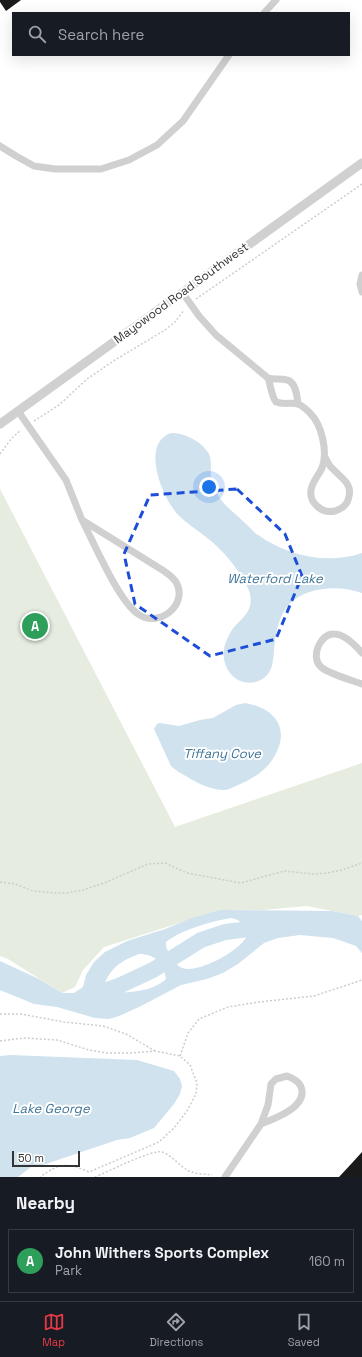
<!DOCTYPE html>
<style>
:root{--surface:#171b24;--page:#20242c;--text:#f1f3f6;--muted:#9ea1a6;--line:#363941;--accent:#e63946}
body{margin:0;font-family:"Space Grotesk",sans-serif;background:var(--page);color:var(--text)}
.scale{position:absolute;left:12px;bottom:10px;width:68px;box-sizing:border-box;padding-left:4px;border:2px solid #333;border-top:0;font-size:11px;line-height:14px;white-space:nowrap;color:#333;-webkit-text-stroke:3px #fff;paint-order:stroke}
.you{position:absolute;left:209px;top:487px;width:14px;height:14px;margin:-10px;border:3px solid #fff;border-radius:50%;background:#1a73e8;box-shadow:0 0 0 6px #1a73e833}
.badge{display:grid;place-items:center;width:26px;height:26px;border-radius:50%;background:var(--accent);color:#fff;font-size:13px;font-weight:700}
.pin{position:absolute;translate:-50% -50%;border:2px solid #fff;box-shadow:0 1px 4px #0006}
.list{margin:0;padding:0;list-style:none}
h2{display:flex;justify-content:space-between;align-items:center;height:52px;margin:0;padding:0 16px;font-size:17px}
h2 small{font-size:13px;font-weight:400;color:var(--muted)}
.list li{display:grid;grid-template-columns:26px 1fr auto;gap:12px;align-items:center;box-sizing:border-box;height:64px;margin:0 8px 8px;padding:0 8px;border:1px solid var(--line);border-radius:0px}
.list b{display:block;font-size:15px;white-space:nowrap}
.list p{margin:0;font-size:13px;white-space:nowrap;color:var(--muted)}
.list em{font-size:13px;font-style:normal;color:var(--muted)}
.icon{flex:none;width:22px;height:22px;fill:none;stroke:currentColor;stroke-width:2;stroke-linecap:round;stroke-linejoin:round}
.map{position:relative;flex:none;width:362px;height:1177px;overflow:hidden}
.search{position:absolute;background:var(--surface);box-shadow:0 4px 16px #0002;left:12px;right:12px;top:12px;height:44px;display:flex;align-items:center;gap:10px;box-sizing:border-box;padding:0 14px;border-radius:0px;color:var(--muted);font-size:15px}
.sheet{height:124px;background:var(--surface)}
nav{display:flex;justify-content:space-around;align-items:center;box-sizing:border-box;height:56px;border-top:1px solid var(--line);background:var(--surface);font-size:11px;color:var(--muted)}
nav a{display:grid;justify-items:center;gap:2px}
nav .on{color:var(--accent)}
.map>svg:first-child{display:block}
.green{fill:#e6ecdf}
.water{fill:#cfe2ee;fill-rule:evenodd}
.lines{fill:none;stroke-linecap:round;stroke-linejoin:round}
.river{stroke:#cfe2ee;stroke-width:16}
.building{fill:#1a1a1a}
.path{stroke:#cdcdcd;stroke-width:1.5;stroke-dasharray:2 2;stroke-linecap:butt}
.minor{stroke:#d0d0d0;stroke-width:7}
.tertiary{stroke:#d0d0d0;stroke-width:9}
.marked{fill:none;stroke:#1d4ed8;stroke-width:3;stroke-dasharray:8 5;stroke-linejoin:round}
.labels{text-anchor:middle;stroke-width:4;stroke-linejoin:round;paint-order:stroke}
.street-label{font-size:12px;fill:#333;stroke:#fff}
.water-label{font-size:13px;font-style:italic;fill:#3f7597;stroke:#fff}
</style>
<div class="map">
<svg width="362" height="1177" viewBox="0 0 362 1177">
<rect width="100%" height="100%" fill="#fff"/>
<path class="green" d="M0 489 175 827 362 763V915L358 916 307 906 263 910H220L104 947 83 970 75 987 62 993 8 959 0 956Z"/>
<path class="water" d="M171 433C184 433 199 440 207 451 213 458 210 469 211 478 212 484 215 489 218 495 224 506 236 514 245 523 250 527 253 532 258 535 288 556 327 565 362 553V593C348 588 332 587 317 590 284 597 277 619 274 650 273 661 273 671 264 678 258 682 251 684 244 682 236 680 232 676 228 670 220 657 224 642 232 630 237 622 247 617 250 606 252 599 250 592 247 586 238 568 222 549 206 537 195 528 180 520 172 507 160 489 142 443 171 433Z
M245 703C275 708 291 729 274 757 267 770 251 780 238 785 233 787 229 790 224 790 212 790 199 784 189 778 183 774 177 772 171 766L154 729 157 724 160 723 179 726 200 720 213 718 236 705Z
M220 910 332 911 358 916 362 921V953L356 946 333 938 300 935 278 938 264 943 238 964 223 973 207 979 181 985 141 1006 119 1016 109 1019 95 1018 57 1007 34 1004 0 990V961L39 979 62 993H74L83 987 86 975 94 962 105 952 127 941 165 929 192 918ZM231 918C238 919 252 927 247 936 240 951 195 976 180 967 174 963 170 954 166 947V942C181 930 212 921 231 918ZM139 954C155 954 164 963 166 979 152 993 120 994 102 991 109 969 118 962 139 954Z
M10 1055 137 1060 174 1071 180 1079 182 1086 180 1094 174 1104 154 1128 130 1138 117 1140 43 1165 31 1167 18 1177H0V1056Z"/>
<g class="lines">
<path class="river" d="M87 1002 96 994 121 985 153 970 201 940 225 932 267 927"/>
</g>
<path class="building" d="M0 0H21L6 11 0 2Z
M362 1152V1177H339L352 1163Z"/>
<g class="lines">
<path class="path" d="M196 299 362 184
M34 421 59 405 87 379 115 360 165 330 175 322 184 310
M0 454 11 439 21 430
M0 882 15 884 33 891 55 893H67L83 890 104 883 148 864 165 863 187 873 241 883 284 871 313 874 327 873 342 870 362 863
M0 1014H21L64 1022 103 1026 126 1034 155 1051
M0 1041 25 1038 57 1040 89 1050 107 1053H131L155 1051 180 1056 190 1065 197 1083 196 1094 187 1111 174 1128 159 1142 89 1172C66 1162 60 1163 40 1177
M180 1056 188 1033 199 1019 228 1007 259 1002 314 996 362 980
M95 1177C107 1172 153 1149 162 1152 170 1154 180 1166 187 1170 194 1174 204 1174 212 1175"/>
<path class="minor" d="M264 13 276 0
M0 146 16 156 34 166 55 169H101L129 160 157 145 183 121 229 55
M362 275 360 284 362 292
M182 292 199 316 216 335 268 378C271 386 271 395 276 402 284 405 291 402 298 404 301 405 307 410 310 413 322 425 328 452 322 468 319 475 312 482 311 490 309 503 322 514 335 511 341 509 346 506 348 500 354 484 342 479 333 469 329 466 327 461 325 457
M268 378C274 380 281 378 287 380 296 382 297 396 298 404
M18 411 66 480 82 520
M82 520 164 571C168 574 173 577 176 582 189 604 159 629 138 614 118 600 94 543 82 520Z
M362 653C356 646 344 634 334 634 320 633 310 658 321 667 329 674 351 680 362 684
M225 1177 261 1124 268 1105 271 1084 276 1079 287 1076C294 1079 301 1082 302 1091 304 1108 274 1119 261 1124"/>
<path class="tertiary" d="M0 424 362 163"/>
</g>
<path class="marked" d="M237 489 285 534 302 576 276 639 210 656 135 604 124 554 150 495Z"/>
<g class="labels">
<g class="street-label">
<text transform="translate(181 293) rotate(-36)" y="4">Mayowood Road Southwest</text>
</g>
<g class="water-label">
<text x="275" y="583">Waterford Lake</text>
<text x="222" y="758">Tiffany Cove</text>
<text x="51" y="1113">Lake George</text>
</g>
</g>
</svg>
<div class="scale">50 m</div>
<div class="you"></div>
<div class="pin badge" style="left:35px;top:626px;background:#2e9e5b">A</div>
<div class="search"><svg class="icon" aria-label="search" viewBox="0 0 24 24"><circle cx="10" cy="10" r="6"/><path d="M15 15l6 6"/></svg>Search here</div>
</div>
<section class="sheet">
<h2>Nearby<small></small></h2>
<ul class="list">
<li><span class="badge" style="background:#2e9e5b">A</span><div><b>John Withers Sports Complex</b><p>Park</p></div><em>160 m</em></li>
</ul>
</section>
<nav>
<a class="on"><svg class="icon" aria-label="map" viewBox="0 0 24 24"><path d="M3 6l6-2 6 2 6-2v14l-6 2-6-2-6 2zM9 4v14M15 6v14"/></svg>Map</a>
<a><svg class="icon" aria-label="directions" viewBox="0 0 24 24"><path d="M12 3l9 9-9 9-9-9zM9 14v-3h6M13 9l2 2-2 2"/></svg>Directions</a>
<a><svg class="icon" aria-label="saved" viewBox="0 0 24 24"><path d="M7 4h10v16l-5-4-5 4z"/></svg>Saved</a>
</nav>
